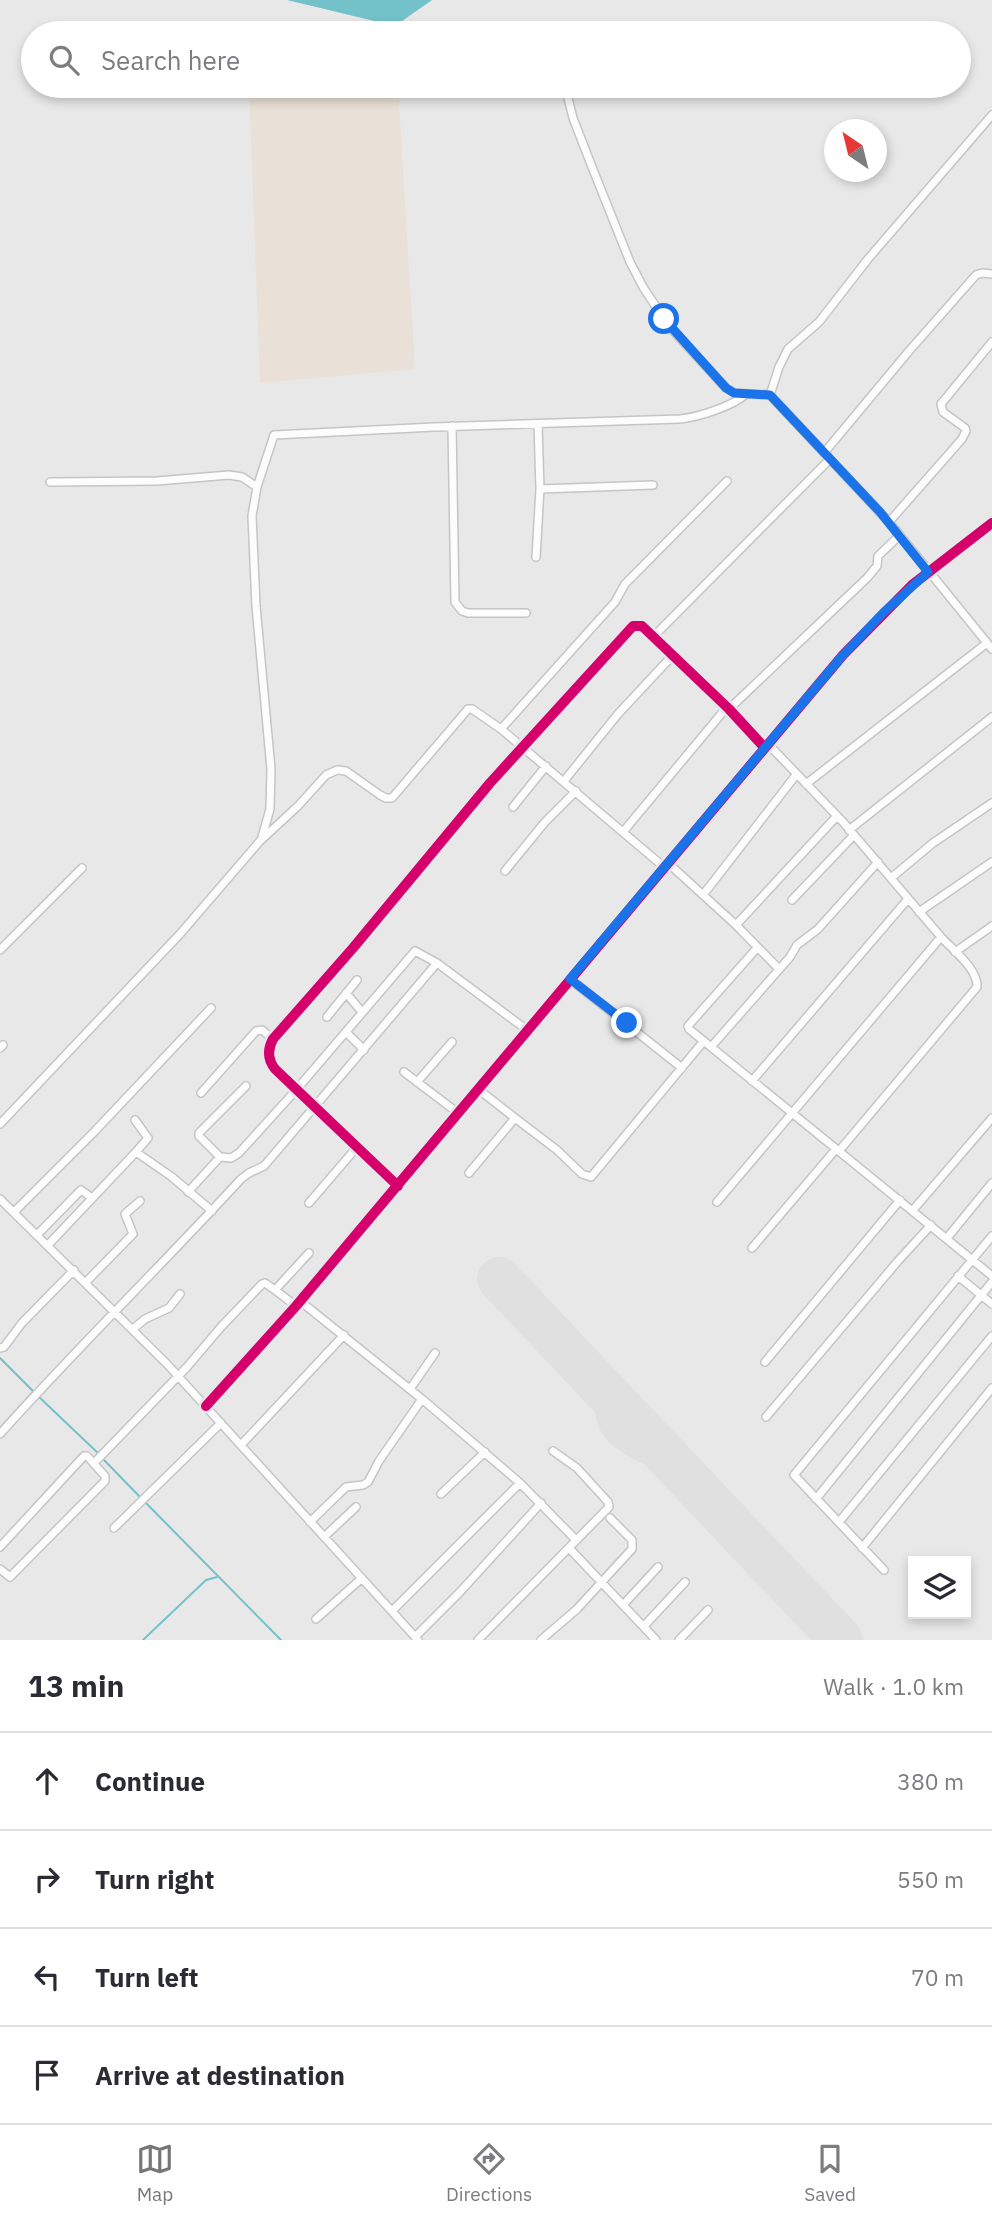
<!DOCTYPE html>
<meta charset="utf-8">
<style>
:root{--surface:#fff;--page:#f2f2f3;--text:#2b2b33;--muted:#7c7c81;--line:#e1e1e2;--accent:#767677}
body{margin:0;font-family:"IBM Plex Sans",sans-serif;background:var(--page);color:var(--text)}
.controls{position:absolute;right:21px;bottom:21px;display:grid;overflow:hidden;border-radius:0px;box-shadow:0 4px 10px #0003}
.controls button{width:63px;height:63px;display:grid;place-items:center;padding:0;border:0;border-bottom:2px solid var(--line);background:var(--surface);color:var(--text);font:35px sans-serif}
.compass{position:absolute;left:824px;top:119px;width:63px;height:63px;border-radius:50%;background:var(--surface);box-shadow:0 4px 10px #0003;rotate:325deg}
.stop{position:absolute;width:21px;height:21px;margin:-16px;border:5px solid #1a73e8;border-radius:50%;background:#fff}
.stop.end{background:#1a73e8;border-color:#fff;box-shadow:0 2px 7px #0008}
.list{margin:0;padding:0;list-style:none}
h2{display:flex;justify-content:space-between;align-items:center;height:91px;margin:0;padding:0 28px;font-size:30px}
h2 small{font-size:23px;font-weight:400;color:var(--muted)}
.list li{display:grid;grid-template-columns:46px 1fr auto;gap:21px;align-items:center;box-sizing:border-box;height:98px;padding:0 28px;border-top:2px solid var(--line)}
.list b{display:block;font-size:26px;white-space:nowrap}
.list em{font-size:23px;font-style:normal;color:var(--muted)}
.icon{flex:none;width:38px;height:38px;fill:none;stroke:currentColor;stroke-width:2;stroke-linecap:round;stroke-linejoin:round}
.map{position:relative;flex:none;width:992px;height:1640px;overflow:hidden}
.search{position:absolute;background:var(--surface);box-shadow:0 4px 10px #0003;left:21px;right:21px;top:21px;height:77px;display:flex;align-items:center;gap:18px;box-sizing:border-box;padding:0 24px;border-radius:38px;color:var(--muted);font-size:26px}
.sheet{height:483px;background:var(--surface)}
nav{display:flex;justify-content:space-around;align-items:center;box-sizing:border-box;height:98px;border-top:2px solid var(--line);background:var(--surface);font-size:19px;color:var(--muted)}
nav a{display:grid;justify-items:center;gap:4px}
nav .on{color:var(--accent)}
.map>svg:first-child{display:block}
.commercial{fill:#e9e1d7}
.water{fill:#73c2c9}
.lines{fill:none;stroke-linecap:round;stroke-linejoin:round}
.stream{stroke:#73c2c9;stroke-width:2}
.taxiway{stroke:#e0e0e0;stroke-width:18}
.runway{stroke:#e0e0e0;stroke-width:44}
.minor-casing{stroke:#c5c5c6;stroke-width:10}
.minor{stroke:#fcfcfc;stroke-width:7}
.cycleway-casing{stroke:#e7e8ea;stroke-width:15}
.cycleway{stroke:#d6006c;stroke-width:10}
.route{stroke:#1a73e8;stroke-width:9}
</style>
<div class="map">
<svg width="992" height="1640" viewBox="0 0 992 1640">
<rect width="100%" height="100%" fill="#e8e8e9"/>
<path class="commercial" d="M395 26V33H247V27Z
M249 86H398L415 369 260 383Z"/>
<path class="water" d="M287 0H432L395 26Z"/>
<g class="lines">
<path class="stream" d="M0 1358 34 1392
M38 1396 100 1455
M0 1428 33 1392
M103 1459 141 1498
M145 1502 281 1640
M143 1640 206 1580 217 1577"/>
<path class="taxiway" d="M618 1404 613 1403 607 1409 605 1415C608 1445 656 1459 679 1470"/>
<path class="runway" d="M499 1279 841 1640"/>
<g class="minor-casing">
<path id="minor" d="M565 86 573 118 592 167 630 262 643 287 668 325 726 388 735 393 770 395 889 522 992 649
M770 395 779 367 788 349 819 322 868 259 992 115
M452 426 455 602 462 611 468 613H526
M824 453 909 351 976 275 982 273 992 274
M50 482 157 481 229 475 242 477 257 487
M540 489 653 485
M889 522 962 439 966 431 965 428 943 412 941 404 992 342
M536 557 540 489 538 424
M653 637 830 459
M729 709 867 578 877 566 878 556 900 535
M501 729 615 602 625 584 727 481
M767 743 843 822 941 937
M564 781 618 714 673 655
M806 784 987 643
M513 807 546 766
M849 830 992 717
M623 832 727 707
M262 837 270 809 271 769 256 606 252 516 257 487 274 435 434 427 680 419C699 417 733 406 746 394
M668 863 736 925 779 969
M505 871 545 822 576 791
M891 878 933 843 992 803
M703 895 796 775
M792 900 854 835
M919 912 992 862
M736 925 837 816
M757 948 688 1026 689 1029 992 1276
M0 950 82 868
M955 952 992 926
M570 979 682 1068
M346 993 362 1012
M327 1017 357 980
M346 1032 364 1050
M711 1047 790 957 797 945 818 929 878 862
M0 1048 3 1045
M404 1072 458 1113
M752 1081 908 899
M417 1082 452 1042
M201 1093 256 1031 262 1030 273 1039
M515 1118 557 1150 582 1174 591 1177 703 1042
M135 1120 148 1138 136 1152
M0 1124 180 934 260 841 298 806 326 775 337 770 346 771 380 795 386 798H392L468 709H472L501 729 664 867
M220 1157 199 1136V1133L246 1086
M469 1173 515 1118 478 1089
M398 1186 275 1069C268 1060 267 1050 273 1039L353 948 490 783 633 626H642L729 709 756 738
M188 1192 220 1157 231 1158 239 1153 297 1089 415 951 437 963 527 1030
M0 1199 167 1364 418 1640
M717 1202 941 937C953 950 978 969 977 987L839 1151
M309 1203 357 1147
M913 1210 992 1118
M14 1212 95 1131 211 1008
M37 1235 81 1190 92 1198
M947 1238 992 1183
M48 1245 136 1152 172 1177 212 1211
M752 1248 836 1149
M958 1276 992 1304
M86 1282 133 1234 125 1214 140 1201
M275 1290 296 1306
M300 1301 422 1399 379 1461 368 1482 363 1485 346 1487 310 1522
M133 1329 145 1319 169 1308 180 1294
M0 1348 4 1347 22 1323 74 1270
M765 1362 900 1200
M410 1389 435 1353
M422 1399 520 1483 576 1540
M206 1406 296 1306 843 655 912 585 992 523
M766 1417 898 1261 931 1225
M0 1434C78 1347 162 1265 241 1179L249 1173 264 1166 437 963
M241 1445 344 1335
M94 1463 187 1367 221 1327 262 1284 265 1283 275 1290 309 1253
M441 1494 485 1452
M816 1499 992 1282
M839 1522 992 1336
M114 1528 221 1423
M324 1537 356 1507
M0 1547 84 1456H87L105 1476V1481L10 1577 0 1569
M569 1548 656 1640
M862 1548 992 1388
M884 1570 794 1475 992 1236
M623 1605 658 1567
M392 1611 520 1483
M316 1619 362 1578
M644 1626 685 1582
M415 1637 460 1592 541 1503
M478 1640 609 1507 608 1502 577 1468 553 1451
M541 1640 577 1609 632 1549V1540L610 1518
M679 1640 708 1610"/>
</g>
<use href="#minor" class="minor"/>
<g class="cycleway-casing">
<path id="cycleway" d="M398 1186 275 1069C268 1060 267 1050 273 1039L353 948 490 783 633 626H642L729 709 764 747
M206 1406 296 1306 843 655 912 585 992 523"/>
</g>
<use href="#cycleway" class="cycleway"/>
</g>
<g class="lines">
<path class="route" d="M627 1023 570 979 843 655 883 613 928 572 880 512 770 395 734 393 726 388 664 319"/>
</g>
</svg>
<div class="controls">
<button><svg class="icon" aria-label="layers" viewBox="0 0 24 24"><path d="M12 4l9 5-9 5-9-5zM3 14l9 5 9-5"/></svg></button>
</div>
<svg class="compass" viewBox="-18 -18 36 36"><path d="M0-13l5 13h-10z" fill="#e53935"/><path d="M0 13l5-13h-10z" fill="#7c7c81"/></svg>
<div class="stop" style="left:664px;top:319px"></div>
<div class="stop end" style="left:627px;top:1023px"></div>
<div class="search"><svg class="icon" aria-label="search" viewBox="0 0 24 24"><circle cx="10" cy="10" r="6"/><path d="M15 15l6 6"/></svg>Search here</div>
</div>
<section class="sheet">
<h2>13 min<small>Walk · 1.0 km</small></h2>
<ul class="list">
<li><svg class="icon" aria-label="ahead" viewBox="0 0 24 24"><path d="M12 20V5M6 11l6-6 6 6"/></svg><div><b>Continue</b></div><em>380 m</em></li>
<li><svg class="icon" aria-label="right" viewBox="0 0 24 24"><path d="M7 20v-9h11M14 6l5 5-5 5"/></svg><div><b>Turn right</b></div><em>550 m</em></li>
<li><svg class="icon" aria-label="left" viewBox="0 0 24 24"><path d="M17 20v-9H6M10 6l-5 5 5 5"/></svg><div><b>Turn left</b></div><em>70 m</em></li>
<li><svg class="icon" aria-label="arrive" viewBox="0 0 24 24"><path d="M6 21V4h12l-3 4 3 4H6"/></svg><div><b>Arrive at destination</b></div></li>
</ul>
</section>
<nav>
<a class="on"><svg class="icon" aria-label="map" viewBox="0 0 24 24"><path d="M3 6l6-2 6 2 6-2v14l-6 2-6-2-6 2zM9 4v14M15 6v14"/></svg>Map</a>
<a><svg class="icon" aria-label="directions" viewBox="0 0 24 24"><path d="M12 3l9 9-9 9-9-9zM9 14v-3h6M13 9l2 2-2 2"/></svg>Directions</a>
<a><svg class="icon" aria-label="saved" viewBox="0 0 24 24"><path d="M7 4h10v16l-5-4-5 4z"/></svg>Saved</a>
</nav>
